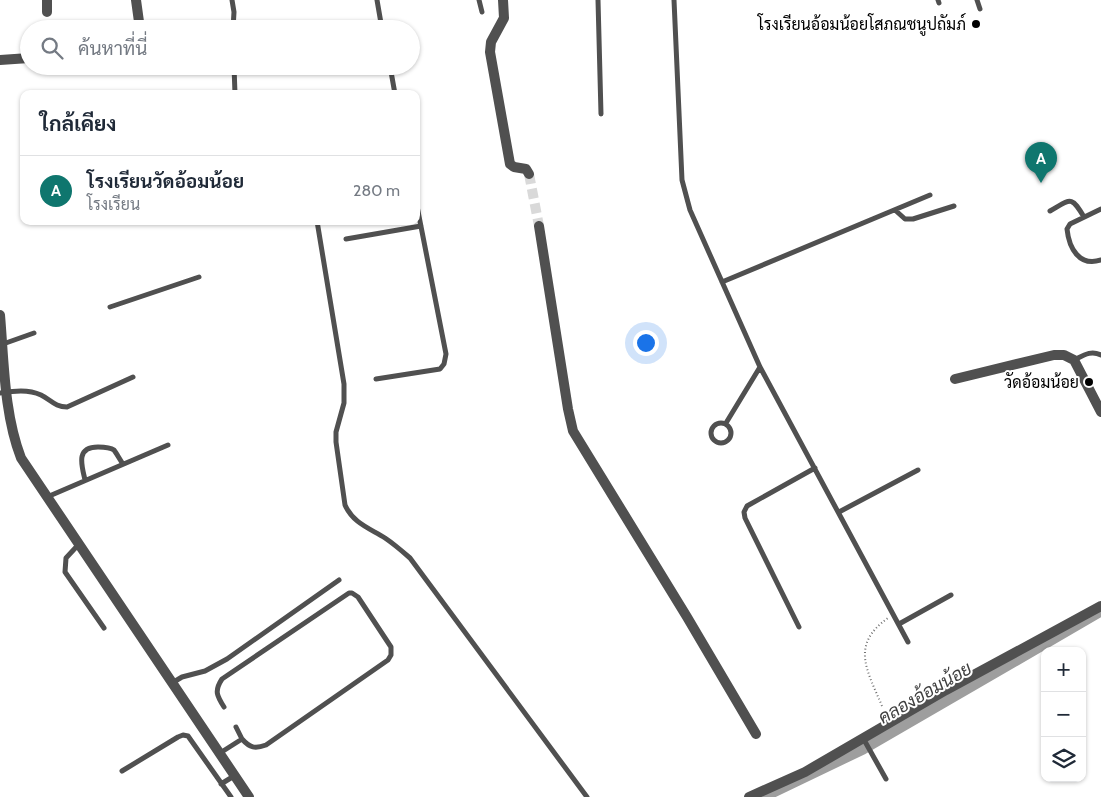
<!DOCTYPE html>
<html lang="th">
<meta charset="utf-8">
<style>
:root{--surface:#fff;--page:#f6f6f7;--text:#1f2937;--muted:#747a83;--line:#e0e1e3;--accent:#0f766e}
body{margin:0;font-family:Cabin,Sarabun,sans-serif;background:var(--page);color:var(--text)}
.controls{position:absolute;right:15px;bottom:15px;display:grid;overflow:hidden;border-radius:10px;box-shadow:0 1px 4px #0004}
.controls button{width:45px;height:45px;display:grid;place-items:center;padding:0;border:0;border-bottom:1px solid var(--line);background:var(--surface);color:var(--text);font:25px sans-serif}
.you{position:absolute;left:645px;top:342px;width:18px;height:18px;margin:-12px;border:4px solid #fff;border-radius:50%;background:#1a73e8;box-shadow:0 0 0 8px #1a73e833}
.badge{display:grid;place-items:center;width:32px;height:32px;border-radius:50%;background:var(--accent);color:#fff;font-size:16px;font-weight:700}
.pin{position:absolute;translate:-50% -41px;filter:drop-shadow(0 1px 2px #0008)}
.pin::after{content:'';position:absolute;top:26px;width:18px;height:15px;background:inherit;clip-path:polygon(0 0,100% 0,50% 100%)}
.list{margin:0;padding:0;list-style:none}
h2{display:flex;justify-content:space-between;align-items:center;height:65px;margin:0;padding:0 20px;font-size:21px}
h2 small{font-size:16px;font-weight:400;color:var(--muted)}
.list li{display:grid;grid-template-columns:32px 1fr auto;gap:15px;align-items:center;box-sizing:border-box;height:70px;padding:0 20px;border-top:1px solid var(--line)}
.list b{display:block;font-size:19px;white-space:nowrap}
.list p{margin:0;font-size:16px;white-space:nowrap;color:var(--muted)}
.list em{font-size:16px;font-style:normal;color:var(--muted)}
.icon{flex:none;width:28px;height:28px;fill:none;stroke:currentColor;stroke-width:2;stroke-linecap:round;stroke-linejoin:round}
.map{position:relative;flex:none;width:1101px;height:797px;overflow:hidden}
.search{position:absolute;background:var(--surface);box-shadow:0 1px 4px #0004;left:20px;top:20px;width:400px;height:55px;display:flex;align-items:center;gap:12px;box-sizing:border-box;padding:0 18px;border-radius:28px;color:var(--muted);font-size:19px}
.panel{position:absolute;background:var(--surface);box-shadow:0 1px 4px #0004;left:20px;top:90px;width:400px;height:135px;border-radius:10px}
.map>svg:first-child{display:block}
.lines{fill:none;stroke-linecap:round;stroke-linejoin:round}
.canal{stroke:#9e9e9e;stroke-width:11}
.street-tunnel{stroke:#d9d9d9;stroke-width:10;stroke-dasharray:10 5;stroke-linecap:butt}
.path{stroke:#727272;stroke-width:2;stroke-dasharray:1 2.5;stroke-linecap:butt}
.lane{stroke:#505050;stroke-width:5}
.street{stroke:#505050;stroke-width:10}
.poi-dot{fill:#000;stroke:#fff;stroke-width:2}
.labels{text-anchor:middle;stroke-width:4;stroke-linejoin:round;paint-order:stroke}
.poi-label{font-size:16px;fill:#000;stroke:#fff;text-anchor:end}
.water-label{font-size:18px;font-style:italic;fill:#3f3f3f;stroke:#fff}
</style>
<div class="map">
<svg width="1101" height="797" viewBox="0 0 1101 797">
<rect width="100%" height="100%" fill="#fff"/>
<g class="lines">
<path class="canal" d="M763 797 863 749 1101 611"/>
<path class="street-tunnel" d="M529 174 539 226"/>
<path class="path" d="M882 706C867 670 850 645 888 618"/>
<path class="lane" d="M232 0 234 12 233 29
M377 0 382 29
M479 0 482 12
M598 0 601 114
M674 0 682 180 690 210 760 367 908 642
M938 0 939 3
M977 0 980 9
M234 66 235 94
M390 66 395 94
M1101 209 1070 224 1067 229C1069 248 1079 267 1101 260
M895 210 905 219H913L954 206
M1050 211C1071 199 1071 195 1084 217
M317 221 344 384V403L336 432V442L345 505C353 523 369 528 385 538 394 544 402 551 410 558L587 797
M346 239 421 226
M722 282 930 195
M110 307 199 277
M3 344 34 333
M1074 360C1084 355 1091 350 1101 355
M376 379 440 369 444 364 446 354 416 201
M0 393C14 391 28 389 41 395 51 400 55 407 67 407L133 377
M726 423 760 367
M711 433a10 10 0 1 1 20 0a10 10 0 1 1-20 0Z
M85 480C82 466 75 447 98 447 103 447 110 447 114 450 117 454 120 460 123 464
M47 497 168 445
M839 512 918 470
M79 544 66 558 65 572 104 628
M899 624 951 595
M799 627 745 518 744 512 747 506 815 468
M172 683 182 677 205 671 227 659 339 580
M236 727 242 739
M863 738 886 779
M220 753 242 739C250 748 255 749 266 745L388 660 391 655V647L358 597 352 593H349L222 679C214 691 217 696 224 707
M122 771 178 737 183 735 188 736 231 797
M221 784 234 776"/>
<path class="street" d="M47 0V12
M136 0 140 29
M503 0 504 18 491 42 490 52 510 164 514 167 526 169 529 174
M0 60 29 58
M539 226 568 409 573 431 687 617 756 734
M0 315C4 362 4 414 21 458L249 797
M955 379 1054 355H1064L1074 360 1101 412
M749 797 805 772 946 690 1101 606"/>
</g>
<g class="poi-dot">
<circle cx="976" cy="24" r="5"/>
<circle cx="1089" cy="382" r="5"/>
</g>
<g class="labels">
<g class="poi-label">
<text x="966" y="30">โรงเรียนอ้อมน้อยโสภณชนูปถัมภ์</text>
<text x="1079" y="388">วัดอ้อมน้อย</text>
</g>
<g class="water-label">
<text transform="translate(925 693) rotate(-30)" y="6">คลองอ้อมน้อย</text>
</g>
</g>
</svg>
<div class="controls">
<button>+</button>
<button>−</button>
<button><svg class="icon" aria-label="layers" viewBox="0 0 24 24"><path d="M12 4l9 5-9 5-9-5zM3 14l9 5 9-5"/></svg></button>
</div>
<div class="you"></div>
<div class="pin badge" style="left:1041px;top:183px">A</div>
<div class="search"><svg class="icon" aria-label="search" viewBox="0 0 24 24"><circle cx="10" cy="10" r="6"/><path d="M15 15l6 6"/></svg>ค้นหาที่นี่</div>
<section class="panel">
<h2>ใกล้เคียง<small></small></h2>
<ul class="list">
<li><span class="badge">A</span><div><b>โรงเรียนวัดอ้อมน้อย</b><p>โรงเรียน</p></div><em>280 m</em></li>
</ul>
</section>
</div>
